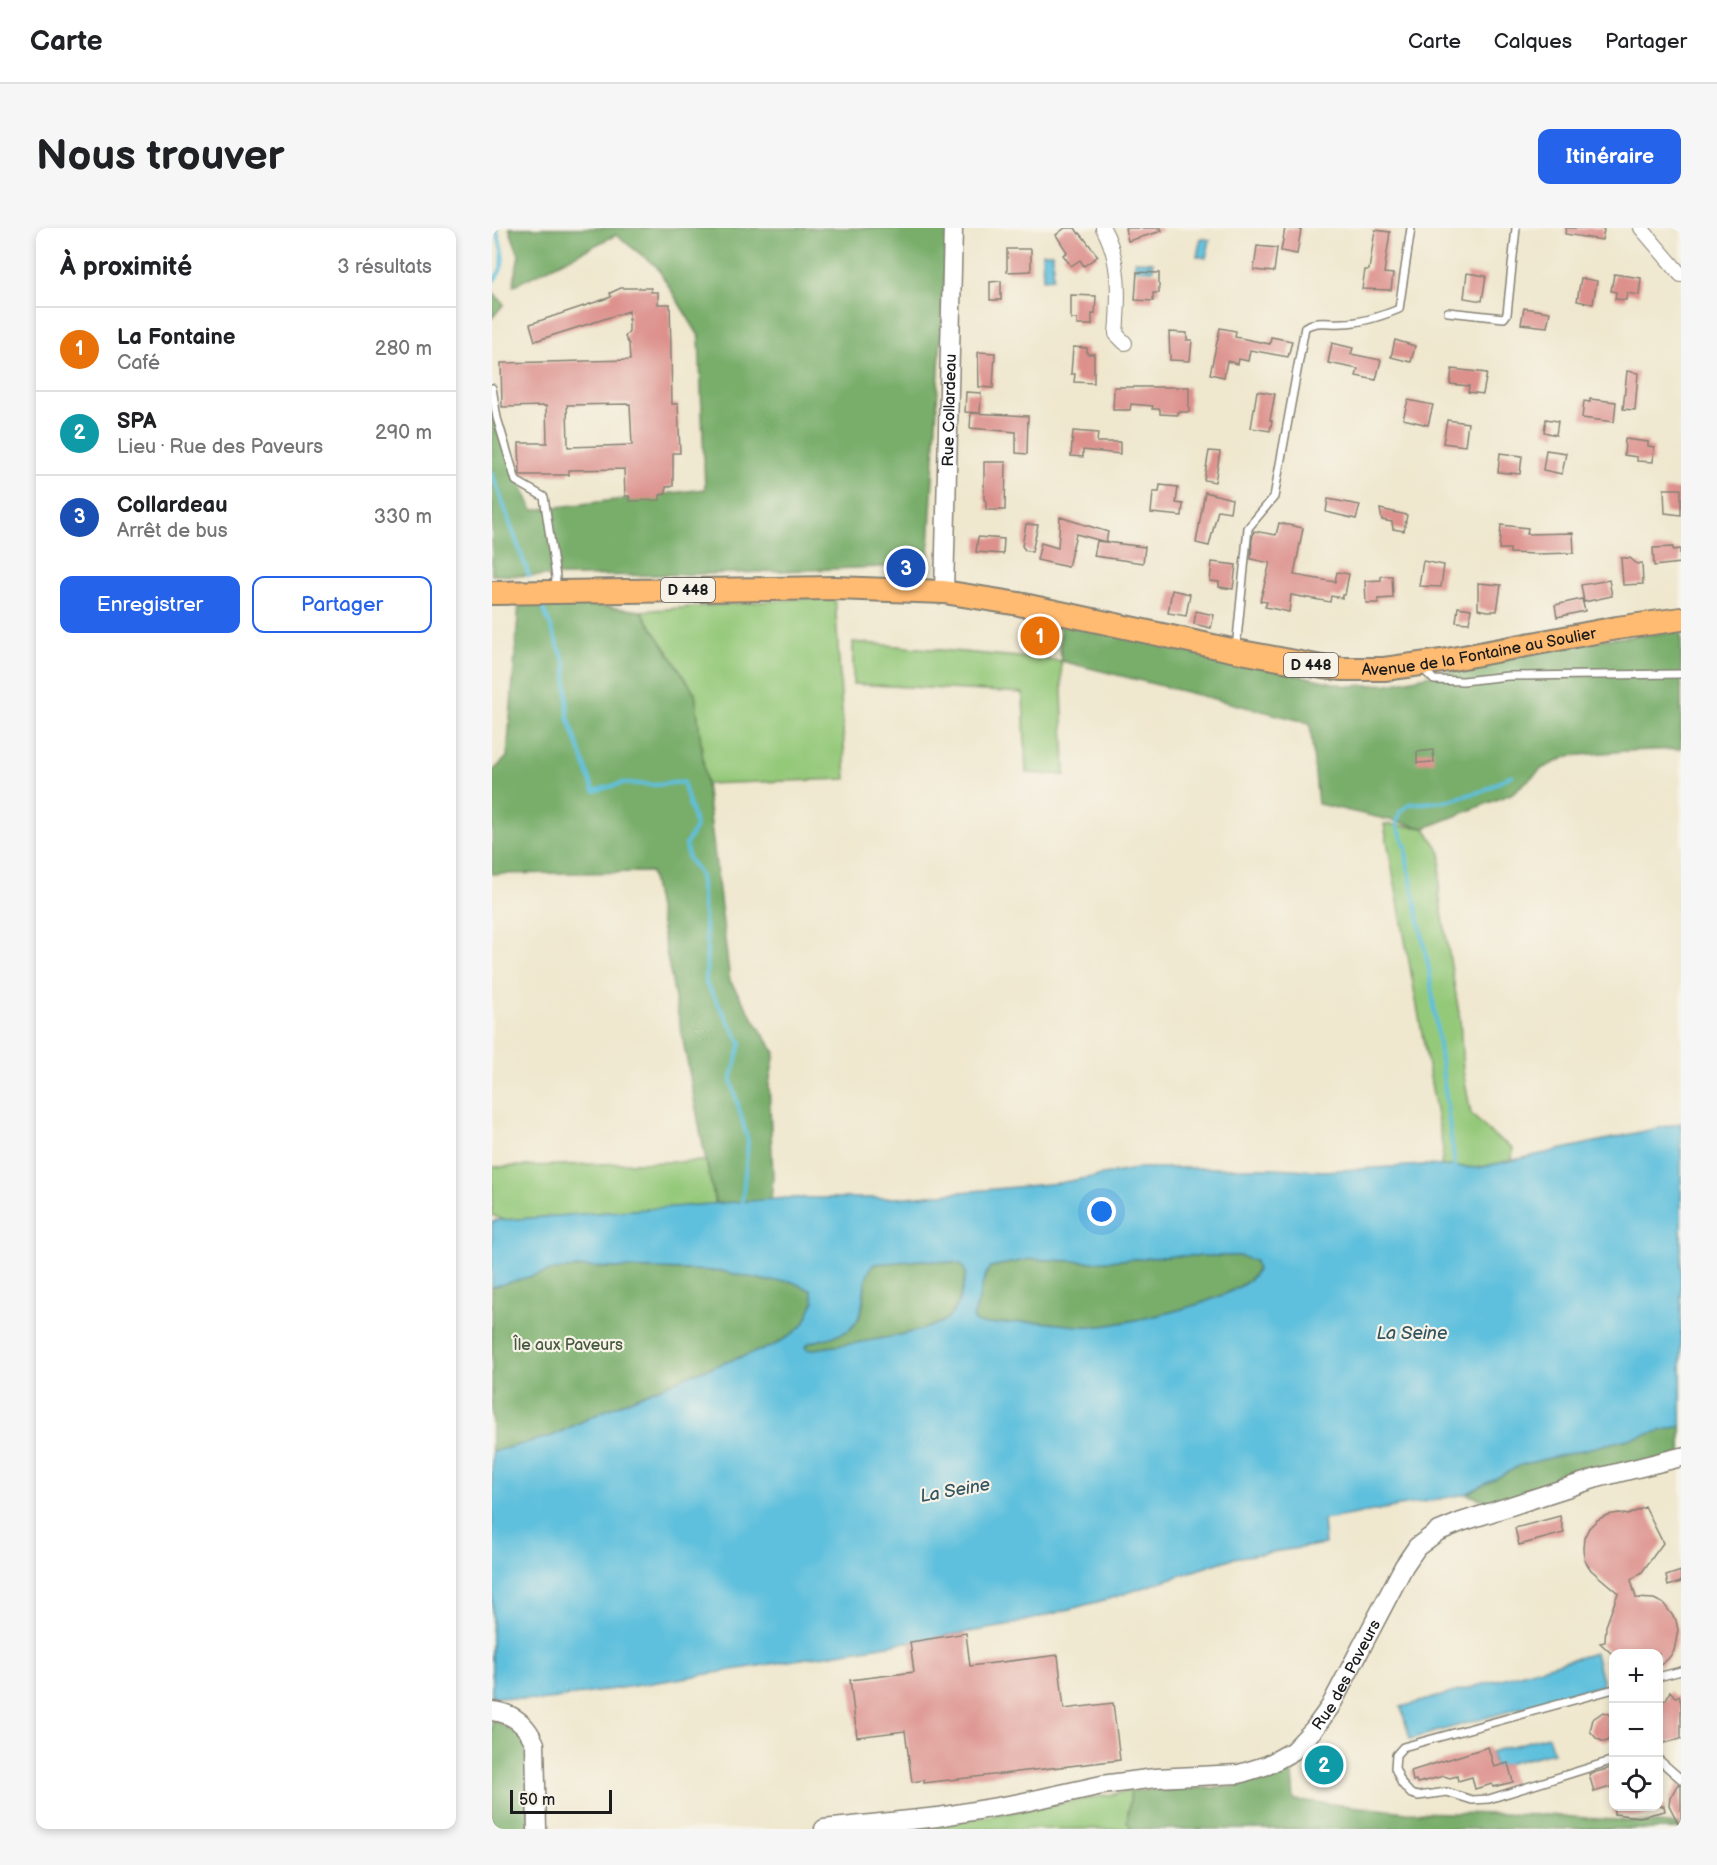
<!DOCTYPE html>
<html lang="fr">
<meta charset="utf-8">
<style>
:root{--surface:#fff;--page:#f6f6f6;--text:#202124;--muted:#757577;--line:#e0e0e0;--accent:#2563eb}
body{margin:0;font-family:"Balsamiq Sans",sans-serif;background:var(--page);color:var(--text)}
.controls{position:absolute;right:18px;bottom:18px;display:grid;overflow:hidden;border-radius:12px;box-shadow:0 3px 9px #0003}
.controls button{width:54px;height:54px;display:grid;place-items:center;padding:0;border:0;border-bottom:2px solid var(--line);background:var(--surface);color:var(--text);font:30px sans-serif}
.scale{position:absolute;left:18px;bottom:15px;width:102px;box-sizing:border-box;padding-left:6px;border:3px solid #1c1c1c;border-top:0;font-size:16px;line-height:21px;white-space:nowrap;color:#1c1c1c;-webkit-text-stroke:4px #f7f3e8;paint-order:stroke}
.you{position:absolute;left:610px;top:984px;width:21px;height:21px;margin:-15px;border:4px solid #fff;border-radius:50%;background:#1a73e8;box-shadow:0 0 0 9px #1a73e833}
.badge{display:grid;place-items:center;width:39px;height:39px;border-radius:50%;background:var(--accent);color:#fff;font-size:20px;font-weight:700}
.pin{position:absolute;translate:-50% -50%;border:3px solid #fff;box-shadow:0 2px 6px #0006}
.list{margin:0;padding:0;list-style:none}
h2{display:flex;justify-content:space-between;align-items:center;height:78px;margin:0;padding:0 24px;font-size:26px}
h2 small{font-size:20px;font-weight:400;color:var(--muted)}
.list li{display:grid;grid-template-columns:39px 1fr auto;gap:18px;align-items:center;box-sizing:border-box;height:84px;padding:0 24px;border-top:2px solid var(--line)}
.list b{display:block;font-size:22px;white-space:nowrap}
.list p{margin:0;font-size:20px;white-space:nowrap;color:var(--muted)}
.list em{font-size:20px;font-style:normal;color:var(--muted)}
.actions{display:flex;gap:12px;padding:18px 24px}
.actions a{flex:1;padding:14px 0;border:2px solid var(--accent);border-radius:12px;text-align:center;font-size:21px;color:var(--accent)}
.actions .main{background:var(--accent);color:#fff}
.icon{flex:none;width:33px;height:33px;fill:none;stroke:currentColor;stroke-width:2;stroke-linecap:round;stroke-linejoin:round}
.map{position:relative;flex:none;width:1189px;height:1601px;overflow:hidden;border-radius:12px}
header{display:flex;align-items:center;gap:36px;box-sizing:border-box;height:84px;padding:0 30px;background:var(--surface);border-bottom:2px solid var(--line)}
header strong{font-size:28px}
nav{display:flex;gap:33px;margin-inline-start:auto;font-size:21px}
.intro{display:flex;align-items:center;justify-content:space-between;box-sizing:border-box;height:144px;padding:0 36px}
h1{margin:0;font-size:42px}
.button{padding:15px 27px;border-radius:12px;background:var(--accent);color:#fff;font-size:21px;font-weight:700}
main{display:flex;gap:36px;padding:0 36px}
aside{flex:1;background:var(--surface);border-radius:12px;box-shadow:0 3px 9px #0003}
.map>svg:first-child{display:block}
.green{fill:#95c97a;stroke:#58724b;stroke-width:1.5}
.forest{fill:#78ad6a;stroke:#4a6443;stroke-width:1.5}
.water{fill:#5fc0dd;stroke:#3e6e7c;stroke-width:1.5;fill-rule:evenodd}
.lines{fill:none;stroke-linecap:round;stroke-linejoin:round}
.stream{stroke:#5fc0dd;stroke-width:4}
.building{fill:#dd918d;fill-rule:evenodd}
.service-casing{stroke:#868275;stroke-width:10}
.minor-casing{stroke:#868275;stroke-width:16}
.tertiary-casing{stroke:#868275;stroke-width:21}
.primary-casing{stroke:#868275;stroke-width:26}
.service{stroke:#fff;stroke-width:7}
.minor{stroke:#fff;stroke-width:14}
.tertiary{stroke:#fff;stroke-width:18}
.primary{stroke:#ffbb71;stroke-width:22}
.labels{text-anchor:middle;stroke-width:4.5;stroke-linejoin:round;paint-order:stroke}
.shield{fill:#f7f3e8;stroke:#5e5c59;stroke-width:1.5}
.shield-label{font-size:15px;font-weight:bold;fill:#1c1c1c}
.street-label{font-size:16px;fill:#1c1c1c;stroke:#f7f3e8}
.park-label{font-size:16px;fill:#46593d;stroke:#f7f3e8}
.water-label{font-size:18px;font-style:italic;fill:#335560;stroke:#f7f3e8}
</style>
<header>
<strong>Carte</strong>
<nav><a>Carte</a><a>Calques</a><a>Partager</a></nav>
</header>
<div class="intro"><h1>Nous trouver</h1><a class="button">Itinéraire</a></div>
<main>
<aside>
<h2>À proximité<small>3 résultats</small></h2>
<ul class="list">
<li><span class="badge" style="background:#e8710a">1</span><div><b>La Fontaine</b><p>Café</p></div><em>280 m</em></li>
<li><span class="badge" style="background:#0f9aa8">2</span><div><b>SPA</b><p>Lieu · Rue des Paveurs</p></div><em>290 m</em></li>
<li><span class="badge" style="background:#1a4fb4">3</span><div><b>Collardeau</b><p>Arrêt de bus</p></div><em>330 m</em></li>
</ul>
<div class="actions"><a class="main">Enregistrer</a><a>Partager</a></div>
</aside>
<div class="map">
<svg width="1189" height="1601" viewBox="0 0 1189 1601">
<rect width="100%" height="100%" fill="#f7f3e8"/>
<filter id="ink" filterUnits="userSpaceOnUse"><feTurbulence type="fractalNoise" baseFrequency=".0167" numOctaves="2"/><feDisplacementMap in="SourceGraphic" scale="12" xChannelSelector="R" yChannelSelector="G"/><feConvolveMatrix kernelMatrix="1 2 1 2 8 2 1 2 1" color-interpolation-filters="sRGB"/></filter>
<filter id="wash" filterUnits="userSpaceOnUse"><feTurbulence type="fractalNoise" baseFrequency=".008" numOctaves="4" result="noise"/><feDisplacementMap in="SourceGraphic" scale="24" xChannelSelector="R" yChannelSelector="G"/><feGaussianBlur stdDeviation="1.35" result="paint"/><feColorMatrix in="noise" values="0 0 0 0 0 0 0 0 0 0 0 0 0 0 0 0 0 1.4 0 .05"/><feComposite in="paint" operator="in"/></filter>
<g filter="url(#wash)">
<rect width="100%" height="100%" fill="#efe7ce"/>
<path class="green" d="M343 368 354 551 213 556 203 465 149 383Z
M361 414 569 433 573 547 534 545 531 465 361 456Z
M892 596 933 600 949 625 947 666 968 791 971 843 979 886 1002 908 1021 920 1020 932 986 940 949 938 951 921Z
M214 933 224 977 12 992 0 987V939Z
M639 1563 635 1594 640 1601H401L473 1592Z"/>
<path class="forest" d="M17 0H455L436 337C291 343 145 351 0 347V174L25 246 41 282 213 261 207 108 165 39 124 7 21 58 27 27Z
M0 63 12 76 0 90Z
M42 370 149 383 203 465 238 753 283 825 277 856 281 949 279 972 224 977 214 933 159 644 0 646V544L15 529 27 376Z
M567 394 855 458 897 456 1104 412 1189 403V521L1134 523 1077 528 1051 540 1019 566 933 600 826 576 818 495 569 433Z
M685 1028H748L763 1033 765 1041C753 1072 641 1094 609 1098 588 1100 567 1095 545 1094 527 1093 509 1097 490 1096L484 1094 481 1088C489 1072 488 1053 498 1039L539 1031 600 1034Z
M430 1032 465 1035 470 1037 474 1045C471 1060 468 1078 457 1089 441 1106 343 1118 316 1122L313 1119 317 1115C327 1112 352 1107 358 1101 381 1081 364 1056 382 1035Z
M93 1039 229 1043 276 1053H298L320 1062 322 1074 312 1096 299 1107 281 1118 200 1146 112 1183 60 1208 0 1224V1059L62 1042Z
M1189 1198V1226L998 1274 974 1266 1029 1237Z
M0 1491 27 1506 33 1518 38 1601H0Z
M799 1534 802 1572 915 1584 1055 1587 1189 1597V1601H640L635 1594 639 1563 741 1559 765 1553Z"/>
<path class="water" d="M709 10 718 12 714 30 705 28Z
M550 25H561V50L551 51Z
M643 33 661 34V42L643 41Z
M1189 895V1198L1029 1237 974 1266 831 1292 833 1316 741 1330 620 1370 514 1398 48 1473 0 1468V1224L60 1208 112 1183 200 1146 281 1118 299 1107 312 1096 322 1074 319 1062 298 1053H276L229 1043 93 1039 62 1042 0 1059V993L296 970H405L567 955 649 940H781L832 943 933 937 986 940ZM685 1028H748L763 1033 765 1042C753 1072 641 1094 609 1098 588 1100 567 1095 545 1094 527 1093 509 1097 490 1096L484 1094 481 1089C489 1073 488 1053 498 1039L539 1031 600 1034ZM430 1032 465 1035 470 1037 474 1045C471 1060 468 1077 457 1089 441 1106 344 1118 316 1122L313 1119 317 1115C327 1112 352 1107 358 1101 379 1082 365 1055 382 1036Z
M1103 1425 1111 1457 918 1511 909 1479Z
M1056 1508 1061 1524 1002 1539 998 1524Z"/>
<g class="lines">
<path class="stream" d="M0 54C17 37 10 21 4 0
M0 245 37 348
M50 377 74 437 76 489 102 563 131 555 163 557 191 554 204 599 194 616 196 630 208 647 215 719 214 755 249 815 239 852 256 913 250 977
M961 942 963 939 937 741 915 633 914 619 905 597 908 584 918 576 954 573 991 563 1020 547"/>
</g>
<g id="blocks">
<path class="building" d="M573 0H583L587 6 588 5 606 28 592 38 588 32 579 38 571 27 575 24 564 7Z
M633 0H669L670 3 636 13Z
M793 0 809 1 805 26 789 23Z
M1074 0H1109L1112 2 1110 12 1073 6Z
M883 2 898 4 892 45 901 46 899 62 870 61 873 42H877Z
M765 18 785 20 782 44 762 42Z
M515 21H539V43L515 44Z
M645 44 667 45V65H661V73L643 72Z
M975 45 994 48 990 73 972 70Z
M1122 46 1149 50 1147 67 1135 65 1134 72 1123 71 1124 64 1119 63Z
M1089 50 1105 53 1101 76 1085 73Z
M509 53V72H498V54Z
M129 60H159V64H166V76H178L180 176H186L188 225H181V258L174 259V266L168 267V272L137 273V268H133L132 241 77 242V247H28L27 215H55L54 178 10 179 9 135 138 132 137 116 133 109 137 103V83L43 113 38 96 119 69 118 65ZM138 176 140 217 76 219 75 177Z
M579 67 604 68 603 86H600V97H585V91H579Z
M1032 80 1058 84 1055 99 1029 96Z
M728 100 744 103 743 109 778 116 779 109 800 113 796 129 758 122 756 133 747 131 746 136 735 133 732 149 718 146Z
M677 104 695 105V112H700L698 133 678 132Z
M903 112 923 118 919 134 899 129Z
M840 115 861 120 859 126 889 132 884 152 864 148 866 141 836 135Z
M581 119 595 120V126H602V155L582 154 583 146H579Z
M486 124 503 125 501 160 487 159Z
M960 141 995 145 991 166 976 164 977 158 958 156Z
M1135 143 1146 145 1143 182 1131 181Z
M622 159H697V184H686V187L668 186V181H660L661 178 639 176 638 182H621Z
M765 163 783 166 778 192 780 193 778 203 759 200Z
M474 164 489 165 488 185 473 184Z
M1098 171 1124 174 1122 194 1090 190 1092 173 1098 174Z
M916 172 941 177 936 197 911 191Z
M479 185 536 188 535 226 524 225V204L478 200Z
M1054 191 1066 193 1064 207 1052 204Z
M955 192 976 195 973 218 951 215Z
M581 203 606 205 605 214H628V226L591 222V229L579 228Z
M1133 211 1156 214V218L1162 219 1161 234 1145 233V229L1132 227Z
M1054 222 1074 225 1070 246 1051 242Z
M717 223 728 224 723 254 712 252Z
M1008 225 1030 228 1028 246 1006 244Z
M492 234H514L513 282H494V272H492Z
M668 257 686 259 684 275 691 276 690 288 659 285 661 264H667Z
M1172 261H1189V287L1173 285Z
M713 264 740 271 738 284 726 282 717 318 704 315Z
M836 271 868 277 864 291 834 284Z
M888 281 915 287 912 303 901 301 900 294 890 292Z
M568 289 616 304 614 314 584 306 576 339 545 332 549 315 566 320Z
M787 295 811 300 802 347 843 354 845 344 857 346 853 367H850V370L839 368 838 374 799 367 797 384 773 379 775 374 768 373 778 335 759 331 760 312 762 303 784 307Z
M534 296 546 297 540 324 533 322 530 318Z
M1009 297 1036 300 1035 306 1081 305 1082 325 1044 326 1018 325V321H1007Z
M486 309 512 311 511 326 484 324Z
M605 313 653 319 651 335 602 328Z
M1181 319V322L1188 321V335L1162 338 1161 320Z
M1129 330H1138L1145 336 1150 335 1151 356 1131 357Z
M931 333 952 337 949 359 927 358Z
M720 334 744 337 741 361 727 359V354L718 353Z
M889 348H900L901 370 886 371V375H874L873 353 889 352Z
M1117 352 1120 368 1092 374 1089 357Z
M986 355 1009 357 1005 383H996L986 381Z
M680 362 698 366 694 388 676 385Z
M1090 371 1093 383 1065 389 1063 377Z
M966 379 979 381 977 395 964 394Z
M704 383 722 387 719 400 702 396Z
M532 395 563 398V415H553L552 421H533Z
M941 522 942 534 925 535V524Z
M1153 1279 1171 1315 1150 1344 1139 1352 1144 1370 1162 1371 1172 1376 1184 1392 1186 1402 1182 1423 1176 1431 1167 1438V1425H1119L1108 1415 1113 1414 1114 1398 1126 1365 1099 1342 1093 1333 1091 1321 1092 1310 1097 1300 1105 1292 1115 1287 1127 1285 1136 1287Z
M1068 1288 1072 1305 1027 1317 1023 1300Z
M1189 1343V1354L1176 1358 1174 1348Z
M474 1405 478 1438 566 1427 572 1481 621 1475 628 1532 432 1555V1552L420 1554 413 1503 365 1509 358 1452 422 1444 418 1414Z
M1178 1463 1183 1469 1187 1468 1189 1475V1511L1167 1516V1474L1174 1472Z
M1111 1484 1122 1488V1510L1113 1514 1105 1511 1098 1503 1101 1491Z
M996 1519 1002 1539 1016 1535 1021 1554 1001 1559 1000 1556 983 1561 980 1549 966 1553 965 1548 958 1550 952 1548 925 1555 924 1552 921 1553 919 1543Z
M824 1524H837V1530L843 1531V1544L824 1543Z
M1122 1539V1558L1102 1564 1097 1546Z
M1186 1556 1189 1557V1601L1177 1577 1178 1570Z
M1122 1578H1172L1173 1583 1148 1589 1122 1586Z"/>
</g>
</g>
<g filter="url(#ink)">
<use href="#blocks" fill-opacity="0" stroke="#868275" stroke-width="1.5"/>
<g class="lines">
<g class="service-casing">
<path id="service" d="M956 84 1012 90 1015 86 1024 0
M0 160 5 190 24 253 52 269 64 349 63 361
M744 421 756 300 782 269 813 99C826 92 836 96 851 95 869 95 890 88 907 81L919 0
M933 438 935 445 942 452 971 453 1016 448 1189 446
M1166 1449 1189 1443
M1122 1461 911 1519 904 1527 903 1540 910 1556 919 1566 926 1568 955 1564 980 1572 997 1571 1122 1532
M1166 1531 1189 1551"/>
</g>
<g class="minor-casing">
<path id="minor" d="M611 0C629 32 627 70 624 106L633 115
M1149 0 1189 47"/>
</g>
<g class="tertiary-casing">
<g id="tertiary">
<path id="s1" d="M452 364 461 0"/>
<path d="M0 1483C21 1485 35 1497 43 1516L45 1601"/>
<path id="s2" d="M332 1601 446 1589 528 1575 610 1557 663 1550 747 1546 776 1537 801 1523 822 1501 838 1479 912 1338 925 1319 945 1304 969 1294 1105 1250 1189 1229"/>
</g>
</g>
<g class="primary-casing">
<g id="primary">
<path id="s3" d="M0 365 343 360 452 364 527 376 744 423 830 439 851 441H892L950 433 1125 400 1189 391"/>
</g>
</g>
<use href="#service" class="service"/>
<use href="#minor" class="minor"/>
<use href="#tertiary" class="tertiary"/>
<use href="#primary" class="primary"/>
</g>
</g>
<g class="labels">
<g class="shield">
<rect x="169" y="350" width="54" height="24" rx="4.5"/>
<rect x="792" y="425" width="54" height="24" rx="4.5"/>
</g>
<g class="shield-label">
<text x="196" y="367">D 448</text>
<text x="819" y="442">D 448</text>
</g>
<g class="street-label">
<text dy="6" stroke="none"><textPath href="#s1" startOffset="182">Rue Collardeau</textPath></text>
<text dy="6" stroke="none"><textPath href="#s3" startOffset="996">Avenue de la Fontaine au Soulier</textPath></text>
<text dy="6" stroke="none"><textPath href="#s2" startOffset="572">Rue des Paveurs</textPath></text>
</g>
<g class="park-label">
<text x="76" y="1122">Île aux Paveurs</text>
</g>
<g class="water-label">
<text x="920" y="1111">La Seine</text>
<text transform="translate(463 1262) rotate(-10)" y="6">La Seine</text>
</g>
</g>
</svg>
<div class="controls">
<button>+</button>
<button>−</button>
<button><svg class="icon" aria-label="locate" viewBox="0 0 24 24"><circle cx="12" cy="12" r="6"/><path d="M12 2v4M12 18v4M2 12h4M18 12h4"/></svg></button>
</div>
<div class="scale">50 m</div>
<div class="you"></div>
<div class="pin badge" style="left:548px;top:408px;background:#e8710a">1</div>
<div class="pin badge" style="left:832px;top:1537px;background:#0f9aa8">2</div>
<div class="pin badge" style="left:414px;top:340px;background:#1a4fb4">3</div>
</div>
</main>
